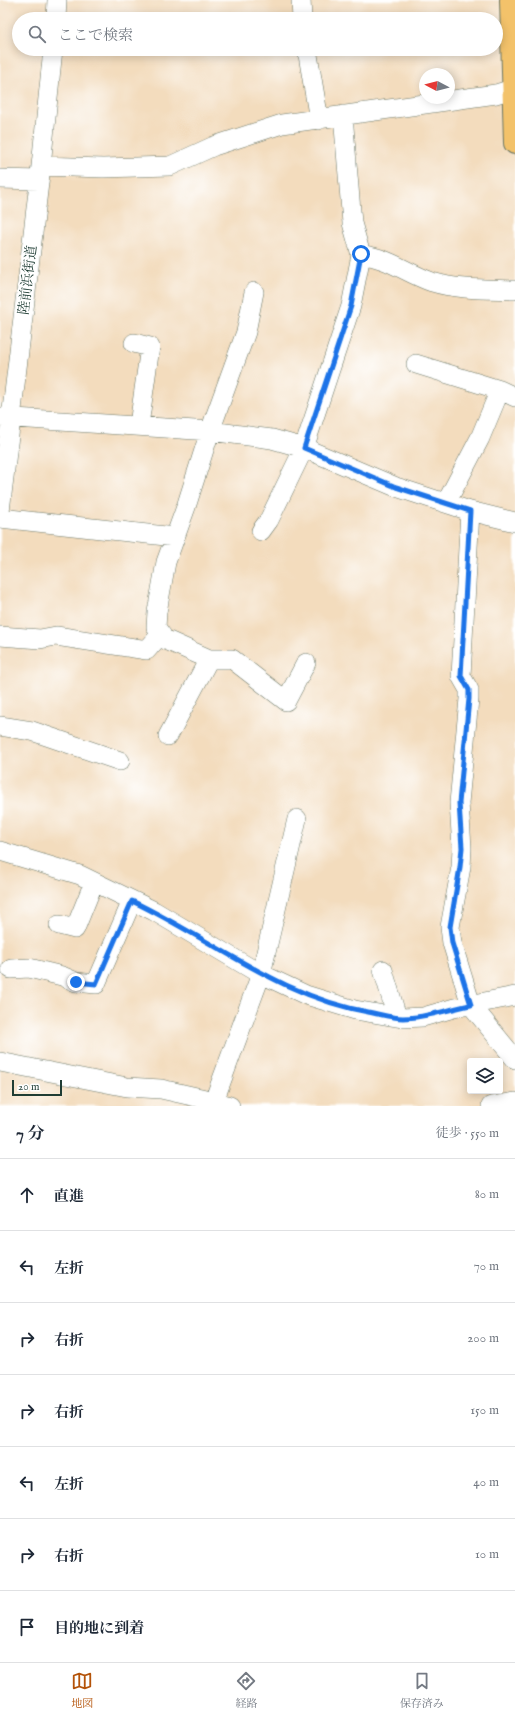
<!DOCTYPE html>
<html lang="ja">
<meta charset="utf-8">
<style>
:root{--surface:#fff;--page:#f6f6f7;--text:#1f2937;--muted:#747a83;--line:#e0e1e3;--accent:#b45309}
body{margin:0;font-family:"IM FELL English","Noto Serif JP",serif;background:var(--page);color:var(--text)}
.controls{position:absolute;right:12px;bottom:12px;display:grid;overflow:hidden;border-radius:4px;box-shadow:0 2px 10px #0003}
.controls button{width:36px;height:36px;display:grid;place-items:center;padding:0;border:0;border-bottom:1px solid var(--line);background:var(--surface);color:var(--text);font:20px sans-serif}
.compass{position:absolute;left:419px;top:68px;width:36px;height:36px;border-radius:50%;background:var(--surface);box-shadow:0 2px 10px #0003;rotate:277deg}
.scale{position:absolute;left:12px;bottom:10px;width:50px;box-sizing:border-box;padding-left:4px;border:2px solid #1f3d34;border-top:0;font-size:11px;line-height:14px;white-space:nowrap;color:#1f3d34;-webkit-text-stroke:3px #fff;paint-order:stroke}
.stop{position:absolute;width:12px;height:12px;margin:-9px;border:3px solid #1a73e8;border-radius:50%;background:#fff}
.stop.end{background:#1a73e8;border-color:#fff;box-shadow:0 1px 4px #0008}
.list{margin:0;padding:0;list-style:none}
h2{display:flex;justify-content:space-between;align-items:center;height:52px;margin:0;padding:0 16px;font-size:17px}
h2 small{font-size:13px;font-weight:400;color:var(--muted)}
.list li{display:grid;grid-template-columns:26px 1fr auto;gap:12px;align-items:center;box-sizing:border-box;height:72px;padding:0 16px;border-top:1px solid var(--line)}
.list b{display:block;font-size:15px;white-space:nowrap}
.list em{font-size:13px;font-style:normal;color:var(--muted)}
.icon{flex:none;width:22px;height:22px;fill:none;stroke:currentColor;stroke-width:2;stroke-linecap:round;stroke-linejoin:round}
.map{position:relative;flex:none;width:515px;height:1106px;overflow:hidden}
.search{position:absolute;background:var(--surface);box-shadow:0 2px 10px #0003;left:12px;right:12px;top:12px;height:44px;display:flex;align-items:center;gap:10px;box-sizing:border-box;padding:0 14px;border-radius:22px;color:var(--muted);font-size:15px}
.sheet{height:556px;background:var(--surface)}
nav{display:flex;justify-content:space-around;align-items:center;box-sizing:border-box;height:56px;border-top:1px solid var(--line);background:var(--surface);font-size:11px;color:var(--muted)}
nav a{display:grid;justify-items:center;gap:2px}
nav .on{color:var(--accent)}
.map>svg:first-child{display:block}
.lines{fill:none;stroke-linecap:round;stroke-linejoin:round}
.minor-casing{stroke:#697564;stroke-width:20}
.highway-casing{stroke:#697564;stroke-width:24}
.minor{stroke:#fff;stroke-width:19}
.highway{stroke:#f3c26a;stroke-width:22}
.route{stroke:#1a73e8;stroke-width:5}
.labels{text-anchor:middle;stroke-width:3;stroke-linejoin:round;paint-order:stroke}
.street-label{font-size:14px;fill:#1f3d34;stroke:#fff}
</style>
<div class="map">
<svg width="515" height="1106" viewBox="0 0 515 1106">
<rect width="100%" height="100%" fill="#fff"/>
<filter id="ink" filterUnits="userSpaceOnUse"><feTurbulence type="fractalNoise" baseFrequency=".025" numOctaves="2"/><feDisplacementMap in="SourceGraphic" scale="8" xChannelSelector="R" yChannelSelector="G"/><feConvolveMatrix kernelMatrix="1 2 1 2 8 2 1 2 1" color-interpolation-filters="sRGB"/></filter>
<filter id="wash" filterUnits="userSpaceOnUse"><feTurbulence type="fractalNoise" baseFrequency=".012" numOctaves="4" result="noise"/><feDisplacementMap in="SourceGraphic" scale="16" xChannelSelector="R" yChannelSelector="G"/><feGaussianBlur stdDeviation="0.9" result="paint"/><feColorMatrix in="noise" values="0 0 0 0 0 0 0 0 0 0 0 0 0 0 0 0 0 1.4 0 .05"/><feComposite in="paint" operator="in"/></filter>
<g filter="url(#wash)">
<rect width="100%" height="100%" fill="#f3dcbd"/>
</g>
<g filter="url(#ink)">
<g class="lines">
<g class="minor-casing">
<path id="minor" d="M301 0 302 19
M56 19 57 0
M307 49 319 120
M41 166 103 168 170 166 214 146 282 124 496 94 515 88
M0 179 39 180
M361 255C386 256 408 274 432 282 458 290 488 289 515 290
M254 292 246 332 210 431 186 507 166 562 157 612 156 627 164 639 209 659H232L286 701 306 663
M134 343 150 347 139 425
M416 364 500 390
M0 417 210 431 272 439 304 448 396 487 470 511 515 522
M446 503 480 438 500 390 515 397
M0 511 41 166 53 49
M470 511 461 676 469 690V699L459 803 462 848 461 867 450 927 452 943 471 1005 515 1059
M0 518 175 537
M261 531 269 520 304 448 351 306 361 255 352 223 343 115
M0 636 40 639 56 636 147 650 161 634
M0 726 32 731 120 761
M168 736 209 659
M0 851 80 875 154 911 255 971 306 995 355 1010 402 1018 423 1017 454 1008 515 996
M59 925 75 929 94 882
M11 969 29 968 62 976 76 982 96 984 132 901
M383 970 397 1017
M0 1062 127 1087 161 1089 214 1101 230 1106
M214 1101 261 974 297 819
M491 1106 515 1102"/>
</g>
<g class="highway-casing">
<path id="highway" d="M511 0 515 143"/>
</g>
<use href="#minor" class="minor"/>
<use href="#highway" class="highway"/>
</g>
</g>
<g class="lines" filter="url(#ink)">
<path class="route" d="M76 982 96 984 132 901C214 940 281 998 373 1013 383 1015 393 1018 403 1018 426 1018 449 1009 471 1005L452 943 450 927 460 867 462 848 459 803 469 699V690L461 676 470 511 396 487 304 448 351 306 361 254"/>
</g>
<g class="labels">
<g class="street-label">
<text transform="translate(27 280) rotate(-83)" y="5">陸前浜街道</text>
</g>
</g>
</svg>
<div class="controls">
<button><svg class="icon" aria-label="layers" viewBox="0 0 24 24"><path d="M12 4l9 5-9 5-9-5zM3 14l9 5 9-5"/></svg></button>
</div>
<svg class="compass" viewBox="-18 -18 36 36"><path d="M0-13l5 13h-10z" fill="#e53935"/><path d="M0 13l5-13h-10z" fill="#747a83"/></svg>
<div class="scale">20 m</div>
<div class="stop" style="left:361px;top:254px"></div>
<div class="stop end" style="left:76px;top:982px"></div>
<div class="search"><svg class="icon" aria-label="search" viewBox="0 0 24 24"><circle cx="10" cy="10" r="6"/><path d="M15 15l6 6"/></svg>ここで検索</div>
</div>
<section class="sheet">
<h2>7 分<small>徒歩 · 550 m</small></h2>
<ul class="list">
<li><svg class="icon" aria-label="ahead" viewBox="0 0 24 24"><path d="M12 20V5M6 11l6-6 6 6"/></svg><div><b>直進</b></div><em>80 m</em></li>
<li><svg class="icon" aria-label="left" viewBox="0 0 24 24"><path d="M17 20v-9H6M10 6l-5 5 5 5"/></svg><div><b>左折</b></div><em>70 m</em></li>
<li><svg class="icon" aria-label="right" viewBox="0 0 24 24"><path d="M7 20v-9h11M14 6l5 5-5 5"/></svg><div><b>右折</b></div><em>200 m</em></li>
<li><svg class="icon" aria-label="right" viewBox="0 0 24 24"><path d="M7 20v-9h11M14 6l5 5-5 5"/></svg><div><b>右折</b></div><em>150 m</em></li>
<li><svg class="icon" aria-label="left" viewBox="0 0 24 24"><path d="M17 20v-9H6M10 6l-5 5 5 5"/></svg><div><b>左折</b></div><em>40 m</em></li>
<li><svg class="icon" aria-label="right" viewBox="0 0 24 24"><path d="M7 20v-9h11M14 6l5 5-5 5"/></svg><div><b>右折</b></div><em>10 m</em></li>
<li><svg class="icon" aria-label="arrive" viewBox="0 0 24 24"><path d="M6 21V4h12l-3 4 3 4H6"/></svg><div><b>目的地に到着</b></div></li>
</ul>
</section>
<nav>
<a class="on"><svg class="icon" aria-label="map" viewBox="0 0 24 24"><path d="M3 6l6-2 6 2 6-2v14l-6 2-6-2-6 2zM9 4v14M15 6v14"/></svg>地図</a>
<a><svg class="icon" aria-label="directions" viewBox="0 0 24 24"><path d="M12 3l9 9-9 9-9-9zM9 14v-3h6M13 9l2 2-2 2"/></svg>経路</a>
<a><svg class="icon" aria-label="saved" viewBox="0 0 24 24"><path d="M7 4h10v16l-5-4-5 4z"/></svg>保存済み</a>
</nav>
